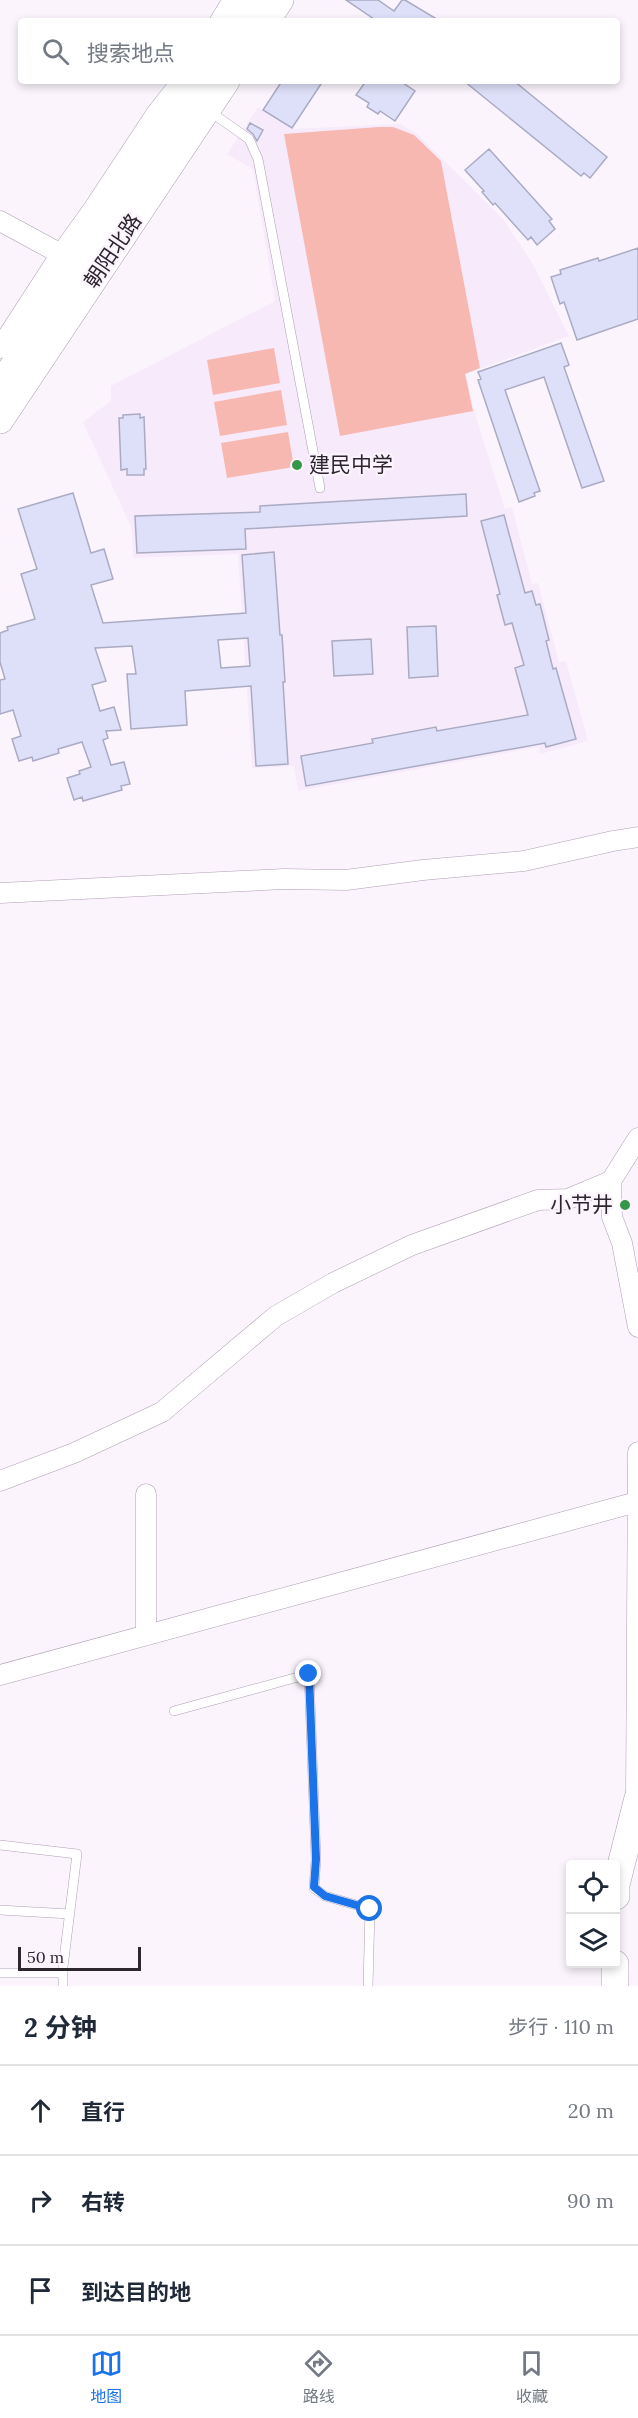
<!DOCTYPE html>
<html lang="zh">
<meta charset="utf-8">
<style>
:root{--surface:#fff;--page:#f6f6f7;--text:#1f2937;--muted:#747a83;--line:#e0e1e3;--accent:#1a73e8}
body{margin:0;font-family:Lora,"Noto Sans SC",serif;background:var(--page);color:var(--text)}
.controls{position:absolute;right:18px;bottom:18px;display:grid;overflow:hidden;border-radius:6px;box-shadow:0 3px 9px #0003}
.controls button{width:54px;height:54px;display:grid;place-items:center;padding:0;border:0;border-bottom:2px solid var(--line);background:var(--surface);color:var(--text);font:30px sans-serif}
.scale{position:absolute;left:18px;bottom:15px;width:123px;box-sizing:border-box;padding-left:6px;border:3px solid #2d262f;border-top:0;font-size:16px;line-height:21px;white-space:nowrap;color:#2d262f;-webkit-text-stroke:4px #fbf4fd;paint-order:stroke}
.stop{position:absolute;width:18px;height:18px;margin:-14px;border:4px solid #1a73e8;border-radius:50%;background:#fff}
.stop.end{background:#1a73e8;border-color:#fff;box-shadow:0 2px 6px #0008}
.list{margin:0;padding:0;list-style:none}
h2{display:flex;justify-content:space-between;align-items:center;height:78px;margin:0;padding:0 24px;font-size:26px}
h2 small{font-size:20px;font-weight:400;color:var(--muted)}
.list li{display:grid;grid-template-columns:39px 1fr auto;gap:18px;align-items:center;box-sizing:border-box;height:90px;padding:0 24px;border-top:2px solid var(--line)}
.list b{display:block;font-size:22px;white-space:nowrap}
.list em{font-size:20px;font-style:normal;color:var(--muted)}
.icon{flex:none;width:33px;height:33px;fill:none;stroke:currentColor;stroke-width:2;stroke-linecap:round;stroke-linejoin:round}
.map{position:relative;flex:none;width:638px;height:1986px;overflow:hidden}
.search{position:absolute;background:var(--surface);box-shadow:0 3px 9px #0003;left:18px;right:18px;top:18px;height:66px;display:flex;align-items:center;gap:15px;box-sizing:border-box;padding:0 21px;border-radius:6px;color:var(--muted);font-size:22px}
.sheet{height:348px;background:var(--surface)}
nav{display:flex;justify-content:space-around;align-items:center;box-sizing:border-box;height:84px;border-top:2px solid var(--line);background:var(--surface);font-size:16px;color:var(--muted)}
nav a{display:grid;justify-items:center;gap:3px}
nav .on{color:var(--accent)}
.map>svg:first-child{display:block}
.built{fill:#f6eafb}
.green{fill:#f8b8b2}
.building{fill:#dee0f9;stroke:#aaabc3;stroke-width:1.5;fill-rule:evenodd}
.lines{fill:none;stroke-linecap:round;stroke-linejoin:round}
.lane-casing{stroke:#af9fb4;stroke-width:10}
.street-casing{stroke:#af9fb4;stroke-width:21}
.secondary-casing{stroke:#af9fb4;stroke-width:28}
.lane{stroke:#fff;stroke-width:9}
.street{stroke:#fff;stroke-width:20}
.secondary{stroke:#fff;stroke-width:27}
.route{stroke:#1a73e8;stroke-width:8}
.poi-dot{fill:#369649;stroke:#fbf4fd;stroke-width:2}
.labels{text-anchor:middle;stroke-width:4.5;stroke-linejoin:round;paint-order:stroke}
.street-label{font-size:21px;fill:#2d262f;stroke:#fbf4fd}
.poi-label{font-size:21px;fill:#2d262f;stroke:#fbf4fd;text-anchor:start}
</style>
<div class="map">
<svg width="638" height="1986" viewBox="0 0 638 1986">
<rect width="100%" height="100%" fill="#fbf4fd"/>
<path class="built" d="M258 107 292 129 400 124 417 134 503 219 531 261 569 336 466 374 474 411 505 509 512 507 532 584 538 583 559 662 566 661 588 741 540 754 538 747 298 791 294 766 252 768 238 554 133 558 132 529 83 422 111 401V386L275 301 253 169 227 154Z"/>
<path class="green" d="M379 127H393L414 135 441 161 480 368 465 374 473 411 340 436 284 134Z
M274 348 280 383 213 395 207 360Z
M281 390 287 425 220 436 214 402Z
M288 432 294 467 227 478 221 443Z"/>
<path class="building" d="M346 0H378L394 11 402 0H405L440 21H377Z
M282 81H323L292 128 263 110Z
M366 81H400L415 91 395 121 380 111 378 114 367 107 369 103 356 95Z
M464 81H514L607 157 590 178 584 173 581 176Z
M250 123 263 130 257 141 253 134 247 129Z
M489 149 552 219 549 221 555 229 537 245 531 237 528 240 495 203 493 205 482 192 484 191 465 170Z
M638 248V319L577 340 564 302 560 304 551 277 561 274 560 270 598 258 599 261Z
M561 343 569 365 564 367 604 481 582 488 544 377 505 390 540 491 534 493 535 496 519 502 478 380 481 379 478 372Z
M140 414V418L144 417 146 469H144V475H127V469L121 470 119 418H123V415Z
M73 493 91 553 104 549 113 579 91 585 103 623 246 613 242 555 274 552 280 635H282L285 682H283L288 764 256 766 251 686 185 691 187 725 131 729 127 674H136L132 646 95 648 106 681 92 685 100 711 114 707 121 730 106 731 108 738 103 740 111 765 124 762 130 784 121 786 122 790 83 801 82 797 74 800 67 778 80 774 79 771 91 767 82 742 58 749 59 753 33 761 32 757 19 761 12 739 21 736 13 710 0 714V680L5 679 0 662V633L8 630 7 627 35 619 21 574 37 569 18 509ZM248 638 250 666 221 668 218 640Z
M466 494 467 516 245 529 246 549 137 553 135 516 260 512V506Z
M504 515 525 593 532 591 536 605 540 604 549 640 546 641 553 669 556 668 576 739 546 747 545 743 306 786 301 756 373 743 372 739 436 727 437 731 528 715 515 668 524 665 512 623 505 625 497 595 500 594 481 521Z
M436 626 438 676 409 678 407 627Z
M371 639 373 674 334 676 332 641Z"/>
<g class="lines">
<g class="lane-casing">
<path id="lane" d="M209 111 249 139 258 159 320 488
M174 1711 309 1674 316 1859 314 1888 325 1896 370 1909 368 1986
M0 1845 77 1854 63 1967V1986
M0 1910 70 1914
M0 1973H63"/>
</g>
<g class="street-casing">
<path id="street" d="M220 21 233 0
M0 221 72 260
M0 348 61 254 94 208 156 114 182 81
M0 893 284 879 346 880 423 870 524 861 613 841 638 837
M638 1138 611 1181 612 1217 622 1243 638 1327
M0 1481 74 1453 162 1412 276 1316 333 1283 412 1245 538 1200 568 1199 611 1181
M146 1494V1635
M0 1675 637 1502
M636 1803 638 1452"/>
</g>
<g class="secondary-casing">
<path id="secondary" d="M242 21 257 0
M266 21 280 0
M0 386 203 81
M0 420 226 81
M616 1896V1885L638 1798
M615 1986V1964"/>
</g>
<use href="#lane" class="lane"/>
<use href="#street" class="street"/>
<use href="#secondary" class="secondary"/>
</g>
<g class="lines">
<path class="route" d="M309 1674 316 1859 314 1887 325 1896 370 1909"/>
</g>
<g class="poi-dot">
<circle cx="297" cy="465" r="6"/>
<circle cx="625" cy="1205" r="6"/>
</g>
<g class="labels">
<g class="street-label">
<text transform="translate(113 251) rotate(-56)" y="7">朝阳北路</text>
</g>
<g class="poi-label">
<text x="309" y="472">建民中学</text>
<text x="613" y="1212" text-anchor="end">小节井</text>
</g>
</g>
</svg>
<div class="controls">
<button><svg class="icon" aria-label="locate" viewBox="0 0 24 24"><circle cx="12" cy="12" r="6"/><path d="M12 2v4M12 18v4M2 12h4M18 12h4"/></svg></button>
<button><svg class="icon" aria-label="layers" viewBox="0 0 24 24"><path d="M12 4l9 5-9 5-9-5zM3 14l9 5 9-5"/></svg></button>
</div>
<div class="scale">50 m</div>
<div class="stop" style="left:370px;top:1909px"></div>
<div class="stop end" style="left:309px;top:1674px"></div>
<div class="search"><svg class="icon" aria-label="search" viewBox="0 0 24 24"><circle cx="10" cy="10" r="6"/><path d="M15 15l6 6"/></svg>搜索地点</div>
</div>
<section class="sheet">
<h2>2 分钟<small>步行 · 110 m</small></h2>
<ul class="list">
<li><svg class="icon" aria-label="ahead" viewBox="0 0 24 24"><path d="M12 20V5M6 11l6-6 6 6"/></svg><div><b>直行</b></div><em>20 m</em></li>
<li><svg class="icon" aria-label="right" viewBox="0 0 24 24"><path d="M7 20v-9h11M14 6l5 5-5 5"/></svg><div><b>右转</b></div><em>90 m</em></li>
<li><svg class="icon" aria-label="arrive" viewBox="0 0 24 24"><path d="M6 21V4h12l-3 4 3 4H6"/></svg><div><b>到达目的地</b></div></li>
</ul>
</section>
<nav>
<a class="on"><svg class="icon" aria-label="map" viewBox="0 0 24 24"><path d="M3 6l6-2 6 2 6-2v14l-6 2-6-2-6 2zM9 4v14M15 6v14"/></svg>地图</a>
<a><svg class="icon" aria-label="directions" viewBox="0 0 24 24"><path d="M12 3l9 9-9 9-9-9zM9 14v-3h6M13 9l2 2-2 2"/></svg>路线</a>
<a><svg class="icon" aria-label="saved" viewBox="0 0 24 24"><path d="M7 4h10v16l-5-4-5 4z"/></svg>收藏</a>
</nav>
